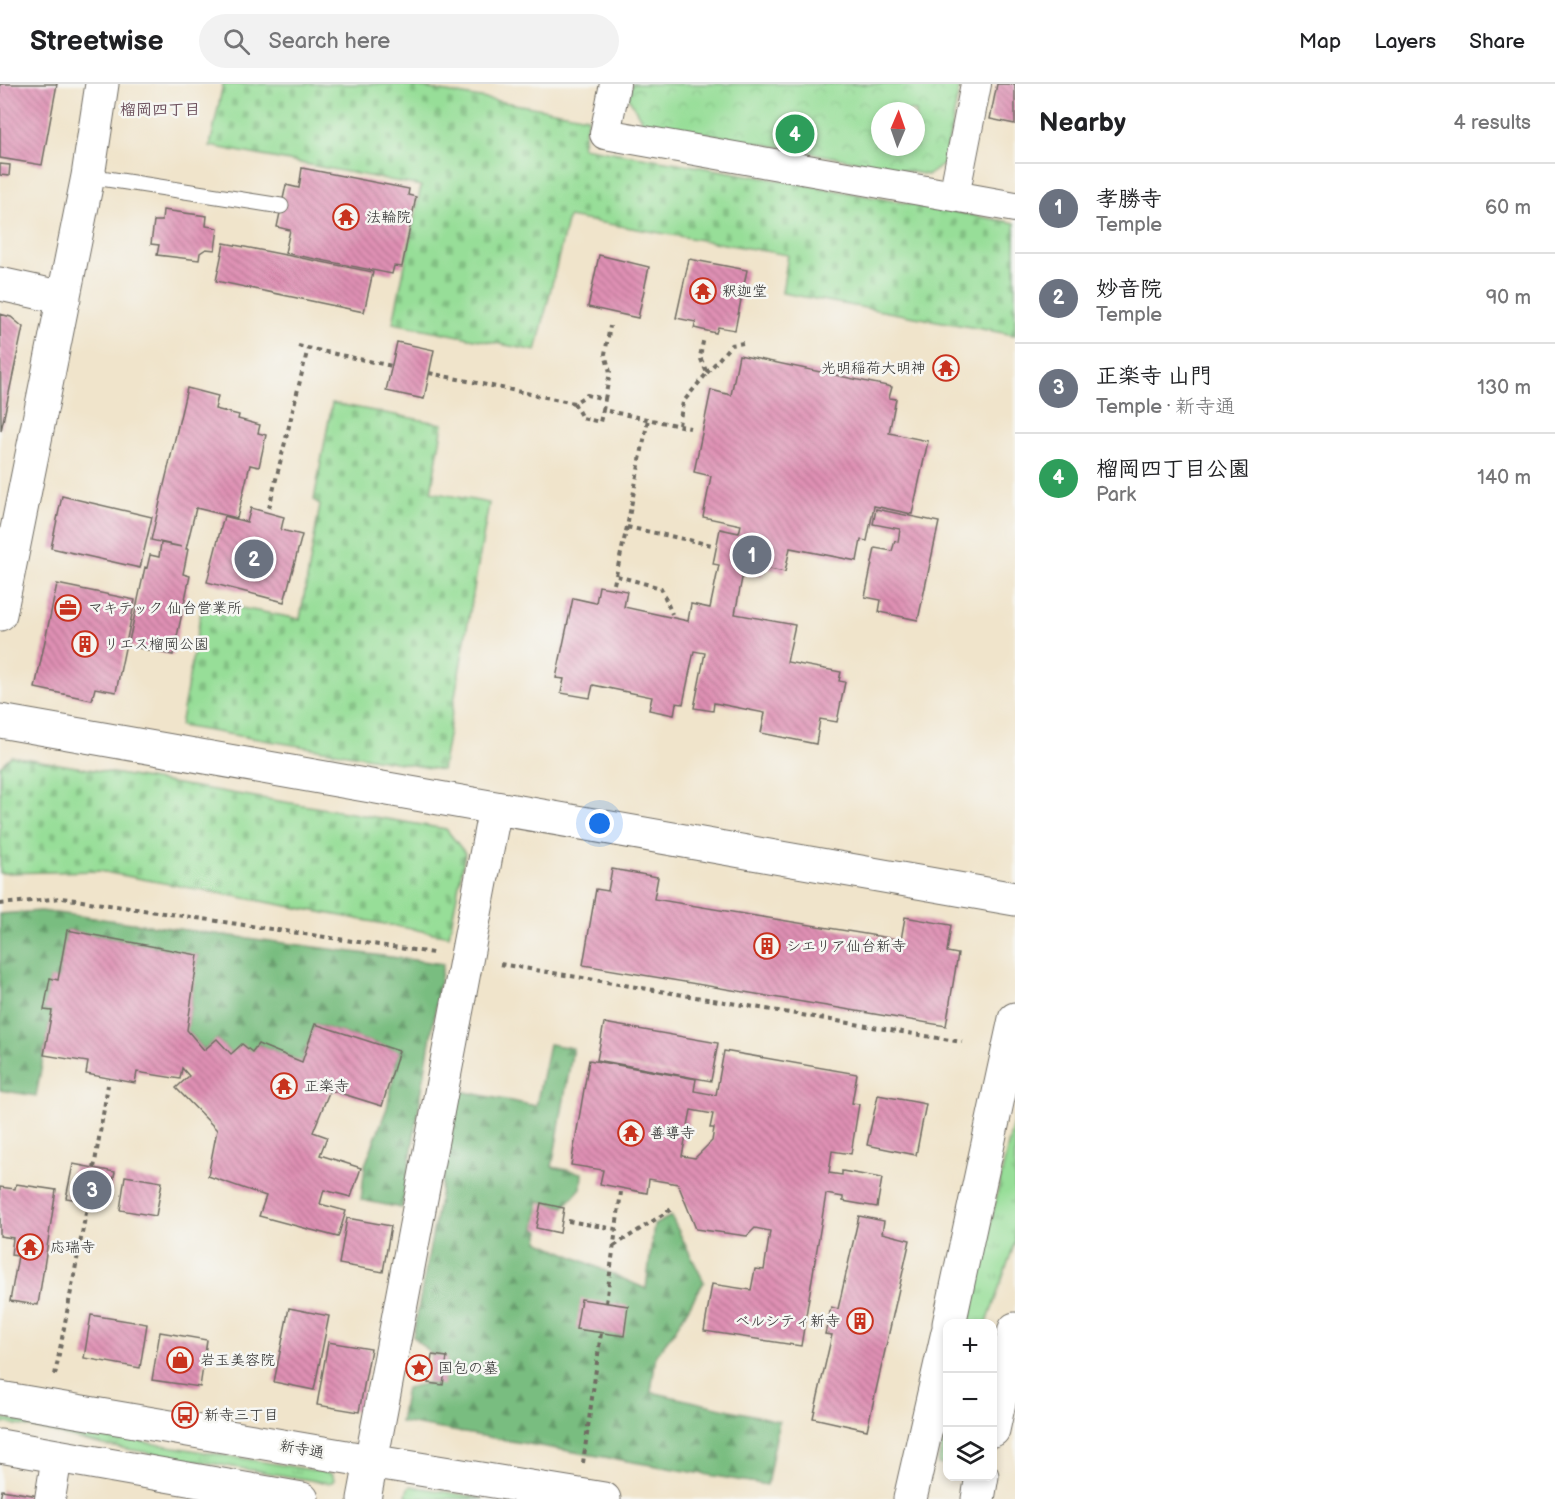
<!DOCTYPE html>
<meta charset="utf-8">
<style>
:root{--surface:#fff;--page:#f2f2f2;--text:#202124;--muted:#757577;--line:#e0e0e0;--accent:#c8321e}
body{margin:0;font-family:"Balsamiq Sans","Klee One",sans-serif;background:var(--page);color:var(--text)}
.controls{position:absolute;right:18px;bottom:18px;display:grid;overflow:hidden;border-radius:12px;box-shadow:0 3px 9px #0003}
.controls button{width:54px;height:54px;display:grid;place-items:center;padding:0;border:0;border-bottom:2px solid var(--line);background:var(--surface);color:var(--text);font:30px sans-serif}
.compass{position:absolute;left:871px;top:18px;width:54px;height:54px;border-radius:50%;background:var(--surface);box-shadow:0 3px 9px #0003;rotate:2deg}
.you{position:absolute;left:600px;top:740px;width:21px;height:21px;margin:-15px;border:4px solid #fff;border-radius:50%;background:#1a73e8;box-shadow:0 0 0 9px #1a73e833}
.badge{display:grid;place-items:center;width:39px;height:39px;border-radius:50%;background:var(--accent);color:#fff;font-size:20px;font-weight:700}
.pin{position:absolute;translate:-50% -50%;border:3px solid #fff;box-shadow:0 2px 6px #0006}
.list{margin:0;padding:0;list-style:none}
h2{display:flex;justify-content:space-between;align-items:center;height:78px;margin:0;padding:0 24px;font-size:26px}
h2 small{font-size:20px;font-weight:400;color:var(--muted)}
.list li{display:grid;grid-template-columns:39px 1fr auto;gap:18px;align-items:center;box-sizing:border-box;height:90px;padding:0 24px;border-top:2px solid var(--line)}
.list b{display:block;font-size:22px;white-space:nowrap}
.list p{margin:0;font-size:20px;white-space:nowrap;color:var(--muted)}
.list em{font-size:20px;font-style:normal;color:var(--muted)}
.icon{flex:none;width:33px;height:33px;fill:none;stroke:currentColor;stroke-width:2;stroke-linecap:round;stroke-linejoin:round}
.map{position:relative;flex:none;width:1015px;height:1415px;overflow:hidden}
header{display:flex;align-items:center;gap:36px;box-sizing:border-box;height:84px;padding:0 30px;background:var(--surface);border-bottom:2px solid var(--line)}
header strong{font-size:28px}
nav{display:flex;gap:33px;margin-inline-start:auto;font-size:21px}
.search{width:420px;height:54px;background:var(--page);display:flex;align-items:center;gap:15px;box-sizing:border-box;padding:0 21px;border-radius:33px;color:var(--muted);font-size:22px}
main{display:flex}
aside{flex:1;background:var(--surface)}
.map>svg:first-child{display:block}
.grass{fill:url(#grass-tufts);stroke:#618462;stroke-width:1.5}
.forest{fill:url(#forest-firs);stroke:#527456;stroke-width:1.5}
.cemetery{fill:url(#cemetery-stones);stroke:#618462;stroke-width:1.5}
.park{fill:url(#park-crowns);stroke:#618462;stroke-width:1.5;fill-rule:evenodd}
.building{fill:url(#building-back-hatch);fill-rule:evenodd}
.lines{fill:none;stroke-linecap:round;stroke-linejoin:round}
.lane-casing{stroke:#706c63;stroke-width:17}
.street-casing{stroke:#706c63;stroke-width:32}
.secondary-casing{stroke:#706c63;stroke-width:35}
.path{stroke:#706c63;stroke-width:4;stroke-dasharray:4.5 4.5;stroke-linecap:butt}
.lane{stroke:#fff;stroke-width:15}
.street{stroke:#fff;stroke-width:30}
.secondary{stroke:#fff;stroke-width:33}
.labels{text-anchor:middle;stroke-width:5;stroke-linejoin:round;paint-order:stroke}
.poi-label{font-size:15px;fill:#2b2b2b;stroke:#f6f6f2;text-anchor:start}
.street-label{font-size:15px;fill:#2b2b2b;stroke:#f6f6f2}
.neighbourhood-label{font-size:16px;font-weight:bold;fill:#6a4e5b;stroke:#f6f6f2}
</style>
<header>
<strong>Streetwise</strong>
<div class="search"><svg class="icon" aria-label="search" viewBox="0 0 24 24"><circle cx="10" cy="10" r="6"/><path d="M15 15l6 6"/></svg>Search here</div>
<nav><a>Map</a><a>Layers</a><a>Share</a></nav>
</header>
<main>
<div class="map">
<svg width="1015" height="1415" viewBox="0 0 1015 1415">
<defs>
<pattern id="grass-tufts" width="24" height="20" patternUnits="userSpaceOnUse" patternTransform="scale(1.5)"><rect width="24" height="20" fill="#97de98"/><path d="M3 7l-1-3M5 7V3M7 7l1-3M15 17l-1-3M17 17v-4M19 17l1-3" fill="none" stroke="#82bf83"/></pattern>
<pattern id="forest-firs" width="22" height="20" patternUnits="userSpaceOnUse" patternTransform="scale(1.5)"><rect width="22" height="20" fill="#79bd80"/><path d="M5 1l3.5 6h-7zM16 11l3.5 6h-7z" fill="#639a69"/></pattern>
<pattern id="cemetery-stones" width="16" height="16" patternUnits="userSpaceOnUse" patternTransform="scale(1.5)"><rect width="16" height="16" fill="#97de98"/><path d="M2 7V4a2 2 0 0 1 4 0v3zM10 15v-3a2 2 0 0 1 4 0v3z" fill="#82bf83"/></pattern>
<pattern id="park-crowns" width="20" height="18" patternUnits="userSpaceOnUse" patternTransform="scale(1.5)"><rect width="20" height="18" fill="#97de98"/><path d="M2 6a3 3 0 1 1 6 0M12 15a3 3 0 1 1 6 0" fill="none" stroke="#82bf83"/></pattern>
<pattern id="building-back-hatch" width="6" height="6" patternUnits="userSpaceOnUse" patternTransform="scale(1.5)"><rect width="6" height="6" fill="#df90b4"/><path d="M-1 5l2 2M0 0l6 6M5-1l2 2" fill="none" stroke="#b57693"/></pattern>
</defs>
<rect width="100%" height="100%" fill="#f6f6f2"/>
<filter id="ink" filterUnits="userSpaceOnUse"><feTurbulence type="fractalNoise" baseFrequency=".0167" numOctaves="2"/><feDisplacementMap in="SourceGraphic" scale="12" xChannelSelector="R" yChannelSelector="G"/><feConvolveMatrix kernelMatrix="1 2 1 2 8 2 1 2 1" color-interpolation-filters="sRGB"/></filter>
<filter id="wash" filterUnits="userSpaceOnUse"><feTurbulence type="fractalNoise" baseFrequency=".008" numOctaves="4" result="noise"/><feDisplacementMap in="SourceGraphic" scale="24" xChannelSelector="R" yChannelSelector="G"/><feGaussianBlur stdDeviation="1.35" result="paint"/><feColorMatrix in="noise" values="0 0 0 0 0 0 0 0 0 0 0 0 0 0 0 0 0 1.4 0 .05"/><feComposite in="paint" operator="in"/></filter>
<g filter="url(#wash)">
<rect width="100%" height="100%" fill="#f0e4cb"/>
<path class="grass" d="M1015 1029V1158L987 1239H969Z
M0 1334 330 1389 333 1391 334 1396 332 1398 328 1399 103 1361 34 1344 0 1338Z
M947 1335 948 1382H947L938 1380Z
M411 1402 481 1414 483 1415 409 1414 406 1411 408 1404Z"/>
<path class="forest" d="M41 827 443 880 402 1124 361 1116 365 1081 387 1024 399 967 315 940 302 978 258 960 252 968 231 970 217 955 204 966 187 946 198 871 67 846 58 896 50 895 44 926 52 927 36 1012 0 1006V830Z
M549 960 573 964 552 1083 582 1089 581 1104 564 1123 539 1117 535 1144 540 1147 538 1157 646 1205 654 1141 671 1132 704 1198 675 1246 656 1271 651 1308 779 1337 767 1401 400 1338 406 1304 428 1299 432 1271 413 1252 460 1007 536 1022Z"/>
<path class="cemetery" d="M223 0H402L588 33 582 63 795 99 1015 139V251L782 209 788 171 568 133 536 267 393 239 421 102 210 62Z
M332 319 443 340 431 408 489 419 442 686 180 642 203 517 300 535 320 421 314 416Z
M11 672 446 745 465 769 449 852 99 787 0 789V682Z"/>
<path class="park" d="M632 0H960L944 80 928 91 642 37 629 14ZM880 27H916V63H880Z"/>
<g id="blocks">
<path class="building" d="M0 0H57L42 81 0 74Z
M997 0H1015V40L990 35Z
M0 80 10 81 9 92 0 91Z
M302 84 409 105 408 111 416 113 402 183 394 182 392 190 285 169 290 146 277 143 286 101 299 104Z
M163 126 207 132 206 142 218 144 215 166 206 165 200 169 199 176 157 171 159 161 151 160 154 137H162Z
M224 159 373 188 364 228 216 197Z
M599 171 649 183 638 234 588 223Z
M689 175 747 186 735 246 718 243 716 249 694 244 696 238 676 234Z
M0 230 11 233 23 243 1 347Z
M397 258 434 266 424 315 386 307Z
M739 271 892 303 889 314 896 315 889 349 928 357 912 430 874 422 867 457 861 456 857 477 790 464 785 488 764 484 762 492 743 489 735 530 795 541 787 578 841 588 839 597 845 598 837 638 820 635 816 660 761 649 765 629 714 619 713 627 694 624 705 569 694 567 683 620 676 619 674 631 649 626 652 613 593 601 590 614 561 609 564 595 556 594 573 514 596 519 599 502 627 507 624 523 688 537 691 520 710 524 719 481 713 480 720 445 739 449 741 441 703 433 711 392 694 388 711 306 731 311Z
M187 304 218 312 215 325 239 331 238 335 260 341 258 349 266 351 259 383 250 381 237 434 196 424 186 465H188L183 490 190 492 173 571 128 562 145 483 147 484 150 471 159 473 161 459 182 463 151 456Z
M62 412 152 433 140 484 51 464Z
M251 424 284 433 281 446 302 451 284 518 207 498 224 432 247 438Z
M876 425 939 438 918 536 879 528 881 516 865 513 875 464 892 467 895 457 898 458 900 445 873 440Z
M57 500 135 516 116 608 95 604 92 616 35 604Z
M612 785 658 793 654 815 901 856 905 833 951 841 947 868 958 870 946 942 583 881 596 805 608 807Z
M67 846 198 871 187 946 204 966 217 955 231 970 242 960 252 968 258 960 302 978 315 940 399 967 382 1022 330 1006 313 1048 327 1053 320 1071 361 1084 351 1113 324 1106 320 1120 346 1127 338 1153 259 1132 266 1112 208 1092 217 1046 176 1004 189 992 182 984 180 995 137 988 135 999 86 990 88 978 44 971 52 927 44 926 50 894 58 896Z
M604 939 718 959 711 997 597 976Z
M724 967 857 990 852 1019 859 1020 851 1070 832 1067 829 1089 842 1091V1087L882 1094 877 1123 843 1117V1113L826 1110 801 1262 704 1247 712 1200 751 1206 755 1185 764 1186 770 1147 755 1144 747 1152 696 1145 678 1100 649 1095 647 1109 600 1100 603 1086 571 1081 589 976 696 995 694 1007 716 1011ZM691 1026 713 1030 710 1044H714L712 1057 695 1074 682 1072Z
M878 1011 926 1020 916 1071 867 1061Z
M73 1080 115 1088 108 1121 66 1114Z
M125 1092 162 1098 156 1132 120 1126Z
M16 1100 56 1106 38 1221 10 1217 18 1172 11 1171 13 1154 0 1152V1103L15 1105Z
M541 1119 564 1124 560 1149 536 1144Z
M859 1132 884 1137 882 1149 910 1156 867 1346 813 1334 832 1251 825 1250 831 1223 838 1225Z
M347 1134 391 1142 383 1188 339 1180Z
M581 1215 628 1222 624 1252 576 1245Z
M289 1224 329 1232 314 1306 274 1298Z
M91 1231 147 1240 140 1284 84 1274Z
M160 1248 207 1256 200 1303 152 1296Z
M328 1258 371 1265 359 1328 317 1321Z
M432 1271 447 1273 443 1301 428 1299Z
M2 1406 38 1412V1415H0Z"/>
</g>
</g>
<g filter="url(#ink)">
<use href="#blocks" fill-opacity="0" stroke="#706c63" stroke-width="1.5"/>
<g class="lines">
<g class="lane-casing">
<path id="lane" d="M88 92 281 122"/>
</g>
<g class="street-casing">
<path id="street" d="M615 0 605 50 954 112
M976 0 954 112 1015 123
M50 1415 57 1372"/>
</g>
<g class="secondary-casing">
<path id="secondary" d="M0 200 64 214
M0 530 88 92 102 0
M0 637 1015 815
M949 1240 1015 935
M0 1314 370 1377 604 1415
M993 1346 1015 1245
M0 1362 302 1415
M364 1415 495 724
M910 1415 948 1248
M978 1415 982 1392"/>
</g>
<path class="path" d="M298 262 392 282
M429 289 574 319 587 311 605 315 603 326 690 344
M707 289 731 261 743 259
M605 315 610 288 605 270 610 242
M574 319 582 334 600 338 603 326
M679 341 683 318 707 289 700 273 704 253
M269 424 308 264
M627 443 712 461
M617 492 661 504 672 530
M614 500 627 443 648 335
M0 820 62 814 433 869
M500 880 962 958
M94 1084 108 1001
M568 1137 616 1145
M614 1162 673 1124
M606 1219 621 1108
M55 1291 88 1118
M583 1379 601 1249"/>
<use href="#lane" class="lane"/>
<use href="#street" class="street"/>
<use href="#secondary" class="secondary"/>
</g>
</g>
<defs>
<g id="temple-ring" transform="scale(1.35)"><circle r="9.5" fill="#f6f6f2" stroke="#c8321e" stroke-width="1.5"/><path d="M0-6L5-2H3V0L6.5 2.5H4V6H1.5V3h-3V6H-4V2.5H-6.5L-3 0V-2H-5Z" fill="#c8321e"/></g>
<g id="office-ring" transform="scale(1.35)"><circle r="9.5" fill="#f6f6f2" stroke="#c8321e" stroke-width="1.5"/><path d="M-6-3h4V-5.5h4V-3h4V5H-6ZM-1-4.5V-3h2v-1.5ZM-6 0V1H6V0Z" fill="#c8321e"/></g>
<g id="building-ring" transform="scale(1.35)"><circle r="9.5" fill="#f6f6f2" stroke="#c8321e" stroke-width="1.5"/><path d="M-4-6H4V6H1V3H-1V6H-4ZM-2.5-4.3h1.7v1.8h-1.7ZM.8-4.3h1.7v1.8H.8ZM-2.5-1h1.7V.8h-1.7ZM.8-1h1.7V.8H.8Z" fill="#c8321e"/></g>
<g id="shop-ring" transform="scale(1.35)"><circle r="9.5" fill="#f6f6f2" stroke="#c8321e" stroke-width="1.5"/><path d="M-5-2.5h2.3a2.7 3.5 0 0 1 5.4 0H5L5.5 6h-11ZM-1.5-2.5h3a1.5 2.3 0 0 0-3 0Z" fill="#c8321e"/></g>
<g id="sight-ring" transform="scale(1.35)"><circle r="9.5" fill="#f6f6f2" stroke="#c8321e" stroke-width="1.5"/><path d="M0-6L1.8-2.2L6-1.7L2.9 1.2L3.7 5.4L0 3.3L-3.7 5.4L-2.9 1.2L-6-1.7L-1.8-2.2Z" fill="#c8321e"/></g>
<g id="bus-ring" transform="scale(1.35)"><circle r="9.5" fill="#f6f6f2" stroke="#c8321e" stroke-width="1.5"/><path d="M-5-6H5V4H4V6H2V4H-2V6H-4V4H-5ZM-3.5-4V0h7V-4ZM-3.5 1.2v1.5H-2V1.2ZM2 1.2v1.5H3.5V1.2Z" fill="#c8321e"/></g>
</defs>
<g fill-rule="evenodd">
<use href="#temple-ring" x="346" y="133"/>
<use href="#temple-ring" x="703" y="207"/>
<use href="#temple-ring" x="946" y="284"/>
<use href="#office-ring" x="68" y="524"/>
<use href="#building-ring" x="85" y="560"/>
<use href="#building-ring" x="767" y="862"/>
<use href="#temple-ring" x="284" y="1002"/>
<use href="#temple-ring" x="631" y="1049"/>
<use href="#temple-ring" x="30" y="1163"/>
<use href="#building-ring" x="860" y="1237"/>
<use href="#shop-ring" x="180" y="1276"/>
<use href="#sight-ring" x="419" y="1284"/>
<use href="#bus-ring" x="185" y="1331"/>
</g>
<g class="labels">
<g class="poi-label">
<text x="366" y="138">法輪院</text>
<text x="722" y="212">釈迦堂</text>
<text x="926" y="289" text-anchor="end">光明稲荷大明神</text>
<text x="88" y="529">マキテック 仙台営業所</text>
<text x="104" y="565">リエス榴岡公園</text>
<text x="786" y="867">シエリア仙台新寺</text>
<text x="304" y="1007">正楽寺</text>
<text x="650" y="1054">善導寺</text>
<text x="50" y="1168">応瑞寺</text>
<text x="840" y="1242" text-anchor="end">ベルシティ新寺</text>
<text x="200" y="1281">岩玉美容院</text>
<text x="438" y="1289">国包の墓</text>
<text x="204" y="1336">新寺三丁目</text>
</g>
<g class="street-label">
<text transform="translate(302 1365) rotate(10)" y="5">新寺通</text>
</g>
<g class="neighbourhood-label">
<text x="160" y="31">榴岡四丁目</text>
</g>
</g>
</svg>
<div class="controls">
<button>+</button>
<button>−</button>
<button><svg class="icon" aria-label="layers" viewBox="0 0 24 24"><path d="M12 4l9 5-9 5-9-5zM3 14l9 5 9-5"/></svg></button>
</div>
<svg class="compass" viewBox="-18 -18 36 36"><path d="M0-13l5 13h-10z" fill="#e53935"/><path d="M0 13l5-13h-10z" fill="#757577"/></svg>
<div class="you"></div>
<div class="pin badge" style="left:752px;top:471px;background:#6b7280">1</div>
<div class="pin badge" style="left:254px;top:475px;background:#6b7280">2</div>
<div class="pin badge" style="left:92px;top:1106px;background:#6b7280">3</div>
<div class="pin badge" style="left:795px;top:50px;background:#2e9e5b">4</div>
</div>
<aside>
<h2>Nearby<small>4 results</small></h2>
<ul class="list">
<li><span class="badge" style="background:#6b7280">1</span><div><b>孝勝寺</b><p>Temple</p></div><em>60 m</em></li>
<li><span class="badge" style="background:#6b7280">2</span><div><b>妙音院</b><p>Temple</p></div><em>90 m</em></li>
<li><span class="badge" style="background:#6b7280">3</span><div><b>正楽寺 山門</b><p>Temple · 新寺通</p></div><em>130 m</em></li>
<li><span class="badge" style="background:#2e9e5b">4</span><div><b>榴岡四丁目公園</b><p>Park</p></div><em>140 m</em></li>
</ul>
</aside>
</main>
